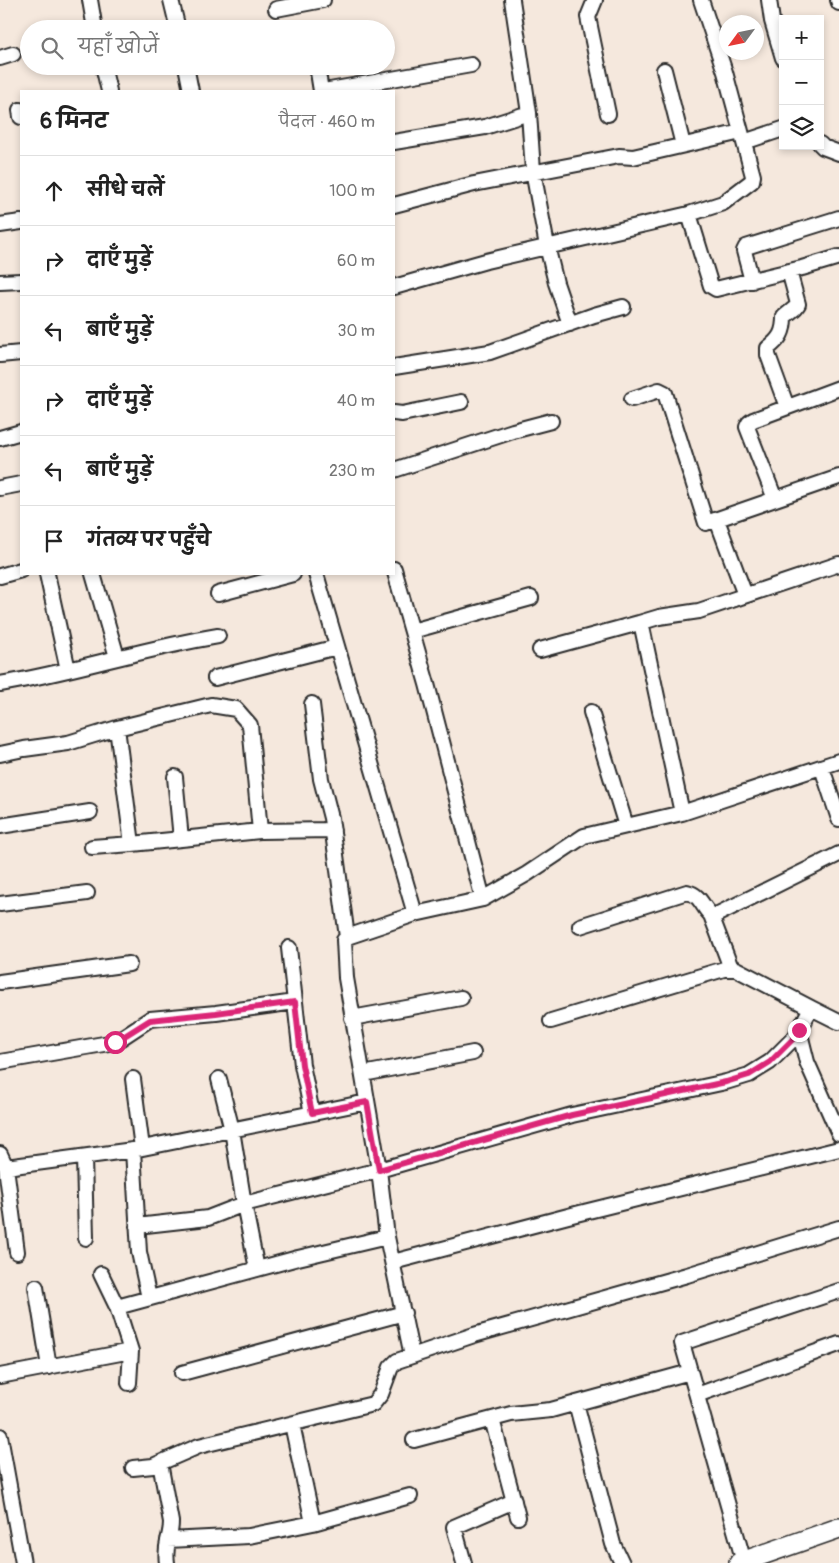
<!DOCTYPE html>
<html lang="hi">
<meta charset="utf-8">
<style>
:root{--surface:#fff;--page:#f2f2f2;--text:#222;--muted:#767676;--line:#e0e0e0}
body{margin:0;font-family:Pangolin,"Playpen Sans Deva",sans-serif;background:var(--page);color:var(--text)}
.controls{position:absolute;right:15px;top:15px;display:grid;overflow:hidden;border-radius:0px;box-shadow:0 2px 8px #0003}
.controls button{width:45px;height:45px;display:grid;place-items:center;padding:0;border:0;border-bottom:1px solid var(--line);background:var(--surface);color:var(--text);font:25px sans-serif}
.compass{position:absolute;left:719px;top:15px;width:45px;height:45px;border-radius:50%;background:var(--surface);box-shadow:0 2px 8px #0003;rotate:237deg}
.stop{position:absolute;width:15px;height:15px;margin:-11px;border:4px solid #db2777;border-radius:50%;background:#fff}
.stop.end{background:#db2777;border-color:#fff;box-shadow:0 1px 5px #0008}
.list{margin:0;padding:0;list-style:none}
h2{display:flex;justify-content:space-between;align-items:center;height:65px;margin:0;padding:0 20px;font-size:21px}
h2 small{font-size:16px;font-weight:400;color:var(--muted)}
.list li{display:grid;grid-template-columns:32px 1fr auto;gap:15px;align-items:center;box-sizing:border-box;height:70px;padding:0 20px;border-top:1px solid var(--line)}
.list b{display:block;font-size:19px;white-space:nowrap}
.list em{font-size:16px;font-style:normal;color:var(--muted)}
.icon{flex:none;width:28px;height:28px;fill:none;stroke:currentColor;stroke-width:2;stroke-linecap:round;stroke-linejoin:round}
.map{position:relative;flex:none;width:839px;height:1563px;overflow:hidden}
.search{position:absolute;background:var(--surface);box-shadow:0 2px 8px #0003;left:20px;top:20px;width:375px;height:55px;display:flex;align-items:center;gap:12px;box-sizing:border-box;padding:0 18px;border-radius:28px;color:var(--muted);font-size:19px}
.panel{position:absolute;background:var(--surface);box-shadow:0 2px 8px #0003;left:20px;top:90px;width:375px;height:485px;border-radius:0px}
.map>svg:first-child{display:block}
.lines{fill:none;stroke-linecap:round;stroke-linejoin:round}
.street-casing{stroke:#2b2b2b;stroke-width:18}
.secondary-casing{stroke:#2b2b2b;stroke-width:22}
.street{stroke:#fff;stroke-width:14}
.secondary{stroke:#fff;stroke-width:19}
.route{stroke:#db2777;stroke-width:6}
</style>
<div class="map">
<svg width="839" height="1563" viewBox="0 0 839 1563">
<rect width="100%" height="100%" fill="#f5e8dd"/>
<filter id="ink" filterUnits="userSpaceOnUse"><feTurbulence type="fractalNoise" baseFrequency=".02" numOctaves="2"/><feDisplacementMap in="SourceGraphic" scale="10" xChannelSelector="R" yChannelSelector="G"/><feConvolveMatrix kernelMatrix="1 2 1 2 8 2 1 2 1" color-interpolation-filters="sRGB"/></filter>
<g filter="url(#ink)">
<g class="lines">
<g class="street-casing">
<path id="street" d="M90 0 95 29
M171 0 178 29
M595 0 588 17 608 114
M769 0 772 21 783 58
M838 0 839 3
M276 9 323 0
M0 58 13 54
M103 66 109 91
M186 66 191 91
M317 66 321 91
M664 70 683 145
M324 91 471 65
M20 110 21 117
M529 113 533 171 547 246 556 283 570 324
M394 142 485 127 529 113 512 0
M744 142 783 129
M820 144 823 147 839 153
M394 205 474 184 619 156 633 157 741 132
M689 214 711 286 716 289 802 268 839 257
M0 225 21 222
M752 281 744 251 746 247 839 218
M0 282 21 281
M394 287 486 261 689 214 723 203 752 181 753 176 725 72 701 0
M0 355 21 353
M394 367 490 352 594 315 623 307
M632 399 659 390 665 393 706 523 839 477
M787 407 768 355V348C780 339 784 332 784 317L795 308 798 304 789 271
M394 413 402 414 461 402
M0 438 21 432
M394 470 513 431 551 421
M0 488 21 484
M775 499 747 427 749 423 753 420 839 388
M717 520 745 595
M394 569 427 684 483 899
M47 574 68 670
M93 574 117 657
M316 574 415 914
M0 576 21 570
M218 594 293 574
M639 623 659 617 699 611 839 564
M412 631 531 598
M540 650 639 623 642 627 682 813
M215 678 337 647
M0 684C74 672 144 648 218 636
M312 704 321 779 331 818 347 937 344 940 346 978 379 1170 572 1115 726 1082 749 1075 770 1062 796 1036 811 1008 839 1022
M591 712 626 826
M117 728 132 844 260 831 333 830
M0 754 24 749 68 743 117 728 211 705 236 709 250 725 260 831
M822 768 839 819
M175 777 181 839
M0 826 90 812
M92 847 132 844
M0 904 87 893
M711 915 731 968
M580 926 687 892C701 895 702 907 711 915H716L839 854
M347 937 415 914 483 899 527 874 584 836 682 813 839 761
M289 948 302 1065 312 1113
M0 982 129 964
M352 1018 461 998
M551 1021 724 969H736L811 1008
M799 1030 807 1062 839 1134
M0 1062 115 1042 150 1019 216 1013 295 1002
M363 1074 473 1053
M133 1079 142 1148
M219 1079 232 1130 244 1204 257 1269
M133 1150 139 1252 149 1298
M0 1154 6 1167 17 1252
M84 1157 86 1238
M6 1167 133 1150 367 1102
M137 1226 208 1218 244 1204 379 1170 387 1237
M393 1262 572 1215 839 1149
M101 1274 117 1307 131 1351 129 1383
M36 1287 49 1367
M117 1307 298 1258 387 1237 412 1356
M182 1373 404 1313
M0 1376 131 1351
M697 1395 839 1344
M576 1403 613 1544 622 1563
M492 1419 518 1517
M292 1424 313 1523
M0 1436 23 1563
M414 1440 511 1414 551 1410 690 1372
M160 1463 171 1522C171 1538 164 1544 167 1563
M133 1468 153 1466 199 1446 373 1404 381 1394 391 1367 397 1361 474 1335 687 1275 839 1228
M168 1540 249 1536 313 1523 410 1496
M744 1562 682 1343 839 1291
M464 1563 454 1527 514 1501"/>
</g>
<g class="secondary-casing">
<path id="secondary" d="M739 1563 839 1528"/>
</g>
<use href="#street" class="street"/>
<use href="#secondary" class="secondary"/>
</g>
</g>
<g class="lines" filter="url(#ink)">
<path class="route" d="M115 1042 150 1020 216 1013 295 1002 302 1065 312 1113 367 1102 379 1170 572 1115 726 1082 749 1075 770 1062 796 1036 799 1030"/>
</g>
</svg>
<div class="controls">
<button>+</button>
<button>−</button>
<button><svg class="icon" aria-label="layers" viewBox="0 0 24 24"><path d="M12 4l9 5-9 5-9-5zM3 14l9 5 9-5"/></svg></button>
</div>
<svg class="compass" viewBox="-18 -18 36 36"><path d="M0-13l5 13h-10z" fill="#e53935"/><path d="M0 13l5-13h-10z" fill="#767676"/></svg>
<div class="stop" style="left:115px;top:1042px"></div>
<div class="stop end" style="left:799px;top:1030px"></div>
<div class="search"><svg class="icon" aria-label="search" viewBox="0 0 24 24"><circle cx="10" cy="10" r="6"/><path d="M15 15l6 6"/></svg>यहाँ खोजें</div>
<section class="panel">
<h2>6 मिनट<small>पैदल · 460 m</small></h2>
<ul class="list">
<li><svg class="icon" aria-label="ahead" viewBox="0 0 24 24"><path d="M12 20V5M6 11l6-6 6 6"/></svg><div><b>सीधे चलें</b></div><em>100 m</em></li>
<li><svg class="icon" aria-label="right" viewBox="0 0 24 24"><path d="M7 20v-9h11M14 6l5 5-5 5"/></svg><div><b>दाएँ मुड़ें</b></div><em>60 m</em></li>
<li><svg class="icon" aria-label="left" viewBox="0 0 24 24"><path d="M17 20v-9H6M10 6l-5 5 5 5"/></svg><div><b>बाएँ मुड़ें</b></div><em>30 m</em></li>
<li><svg class="icon" aria-label="right" viewBox="0 0 24 24"><path d="M7 20v-9h11M14 6l5 5-5 5"/></svg><div><b>दाएँ मुड़ें</b></div><em>40 m</em></li>
<li><svg class="icon" aria-label="left" viewBox="0 0 24 24"><path d="M17 20v-9H6M10 6l-5 5 5 5"/></svg><div><b>बाएँ मुड़ें</b></div><em>230 m</em></li>
<li><svg class="icon" aria-label="arrive" viewBox="0 0 24 24"><path d="M6 21V4h12l-3 4 3 4H6"/></svg><div><b>गंतव्य पर पहुँचे</b></div></li>
</ul>
</section>
</div>
